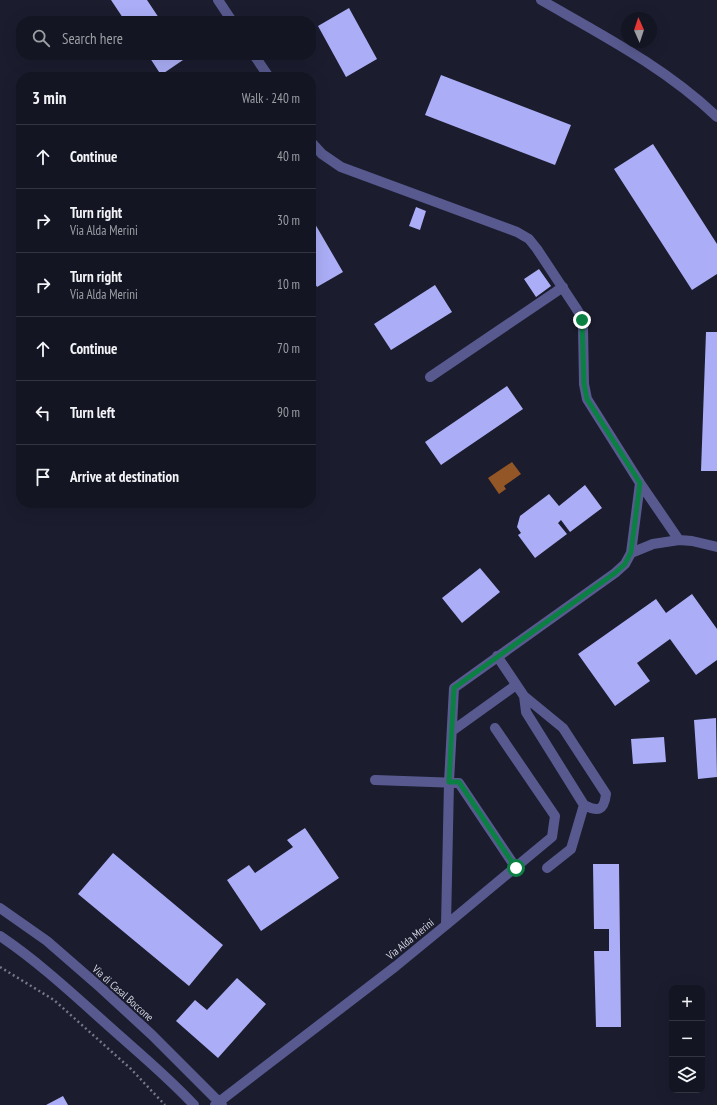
<!DOCTYPE html>
<meta charset="utf-8">
<style>
:root{--surface:#141522;--page:#21222f;--text:#f1f3f6;--muted:#9d9fa5;--line:#333440}
body{margin:0;font-family:"PT Sans Narrow",sans-serif;background:var(--page);color:var(--text)}
.controls{position:absolute;right:12px;bottom:12px;display:grid;overflow:hidden;border-radius:8px;box-shadow:0 4px 16px #0002}
.controls button{width:36px;height:36px;display:grid;place-items:center;padding:0;border:0;border-bottom:1px solid var(--line);background:var(--surface);color:var(--text);font:20px sans-serif}
.compass{position:absolute;left:621px;top:12px;width:36px;height:36px;border-radius:50%;background:var(--surface);box-shadow:0 4px 16px #0002;rotate:357deg}
.stop{position:absolute;width:12px;height:12px;margin:-9px;border:3px solid #0b8043;border-radius:50%;background:#fff}
.stop.end{background:#0b8043;border-color:#fff;box-shadow:0 1px 4px #0008}
.list{margin:0;padding:0;list-style:none}
h2{display:flex;justify-content:space-between;align-items:center;height:52px;margin:0;padding:0 16px;font-size:17px}
h2 small{font-size:13px;font-weight:400;color:var(--muted)}
.list li{display:grid;grid-template-columns:26px 1fr auto;gap:12px;align-items:center;box-sizing:border-box;height:64px;padding:0 16px;border-top:1px solid var(--line)}
.list b{display:block;font-size:15px;white-space:nowrap}
.list p{margin:0;font-size:13px;white-space:nowrap;color:var(--muted)}
.list em{font-size:13px;font-style:normal;color:var(--muted)}
.icon{flex:none;width:22px;height:22px;fill:none;stroke:currentColor;stroke-width:2;stroke-linecap:round;stroke-linejoin:round}
.map{position:relative;flex:none;width:717px;height:1105px;overflow:hidden}
.search{position:absolute;background:var(--surface);box-shadow:0 4px 16px #0002;left:16px;top:16px;width:300px;height:44px;display:flex;align-items:center;gap:10px;box-sizing:border-box;padding:0 14px;border-radius:16px;color:var(--muted);font-size:15px}
.panel{position:absolute;background:var(--surface);box-shadow:0 4px 16px #0002;left:16px;top:72px;width:300px;height:436px;border-radius:16px}
.map>svg:first-child{display:block}
.water{fill:#935626}
.building{fill:#abaef6}
.lines{fill:none;stroke-linecap:round;stroke-linejoin:round}
.path{stroke:#777887;stroke-width:2.5;stroke-dasharray:2 3;stroke-linecap:butt}
.minor{stroke:#585a8f;stroke-width:10}
.route{stroke:#0b8043;stroke-width:5}
.labels{text-anchor:middle;stroke-width:4;stroke-linejoin:round;paint-order:stroke}
.street-label{font-size:11px;fill:#d4d5e1;stroke:#1b1c2e}
</style>
<div class="map">
<svg width="717" height="1105" viewBox="0 0 717 1105">
<rect width="100%" height="100%" fill="#1b1c2e"/>
<path class="water" d="M512 462 521 474 504 486 506 489 499 494 488 478Z"/>
<path class="building" d="M111 0H147L161 21H125Z
M349 8 377 59 346 77 318 26Z
M148 55H184L186 58 161 75Z
M441 75 571 125 555 165 425 115Z
M653 144 717 244V274L692 290 614 169Z
M416 207 426 211 420 230 409 226Z
M311 217 343 272 317 287 311 277Z
M539 269 551 286 536 297 524 279Z
M435 285 452 312 391 350 374 324Z
M706 332H717V471H701Z
M507 386 523 409 441 465 425 442Z
M585 485 602 508 570 532 561 520 558 523 567 534 535 558 518 535 521 533 517 527 520 516 549 494 559 506Z
M480 568 500 592 462 623 442 598Z
M692 594 717 629V660L696 675 670 639 637 663 650 681 615 706 578 654 656 599 666 613Z
M716 718 717 777 698 779 694 720Z
M664 737 666 762 633 764 631 739Z
M305 828 339 878 261 931 227 880 249 865 255 873 293 847 287 840Z
M113 853 223 945 189 986 78 894Z
M593 864H619L621 1027H596L594 951H609V929H594Z
M237 978 266 1004 218 1058 176 1021 195 1000 207 1010Z
M63 1096 68 1105H46Z"/>
<g class="lines">
<path class="path" d="M0 967 54 1000 131 1069 165 1105"/>
<path class="minor" d="M218 0 232 21
M541 0C602 35 666 68 717 117
M254 55 269 77
M311 142 322 154 341 167 517 232 529 239 537 249 576 308 581 316 583 326 584 384 587 399 640 483 679 540 692 541 717 547
M430 377 563 287
M631 553 640 483
M497 656 524 696 563 728 606 794C604 811 598 812 584 805L526 712 524 696
M452 731 516 685
M375 780 459 783 516 868
M547 868 571 849 584 805
M0 908 47 941 101 988 152 1035 222 1105
M446 925 552 837 555 816 495 728
M0 936C40 963 75 996 111 1028 139 1053 168 1077 194 1105
M215 1105 396 966 446 925 449 782 454 688 615 573 625 564 631 553 653 544 679 540"/>
</g>
<g class="lines">
<path class="route" d="M516 868 459 782H449L454 688 615 573 625 564 631 552 640 483 587 399 584 384 582 320"/>
</g>
<g class="labels">
<g class="street-label">
<text transform="translate(410 939) rotate(-39)" y="4">Via Alda Merini</text>
<text transform="translate(123 993) rotate(42)" y="4">Via di Casal Boccone</text>
</g>
</g>
</svg>
<div class="controls">
<button>+</button>
<button>−</button>
<button><svg class="icon" aria-label="layers" viewBox="0 0 24 24"><path d="M12 4l9 5-9 5-9-5zM3 14l9 5 9-5"/></svg></button>
</div>
<svg class="compass" viewBox="-18 -18 36 36"><path d="M0-13l5 13h-10z" fill="#e53935"/><path d="M0 13l5-13h-10z" fill="#9d9fa5"/></svg>
<div class="stop" style="left:516px;top:868px"></div>
<div class="stop end" style="left:582px;top:320px"></div>
<div class="search"><svg class="icon" aria-label="search" viewBox="0 0 24 24"><circle cx="10" cy="10" r="6"/><path d="M15 15l6 6"/></svg>Search here</div>
<section class="panel">
<h2>3 min<small>Walk · 240 m</small></h2>
<ul class="list">
<li><svg class="icon" aria-label="ahead" viewBox="0 0 24 24"><path d="M12 20V5M6 11l6-6 6 6"/></svg><div><b>Continue</b></div><em>40 m</em></li>
<li><svg class="icon" aria-label="right" viewBox="0 0 24 24"><path d="M7 20v-9h11M14 6l5 5-5 5"/></svg><div><b>Turn right</b><p>Via Alda Merini</p></div><em>30 m</em></li>
<li><svg class="icon" aria-label="right" viewBox="0 0 24 24"><path d="M7 20v-9h11M14 6l5 5-5 5"/></svg><div><b>Turn right</b><p>Via Alda Merini</p></div><em>10 m</em></li>
<li><svg class="icon" aria-label="ahead" viewBox="0 0 24 24"><path d="M12 20V5M6 11l6-6 6 6"/></svg><div><b>Continue</b></div><em>70 m</em></li>
<li><svg class="icon" aria-label="left" viewBox="0 0 24 24"><path d="M17 20v-9H6M10 6l-5 5 5 5"/></svg><div><b>Turn left</b></div><em>90 m</em></li>
<li><svg class="icon" aria-label="arrive" viewBox="0 0 24 24"><path d="M6 21V4h12l-3 4 3 4H6"/></svg><div><b>Arrive at destination</b></div></li>
</ul>
</section>
</div>
